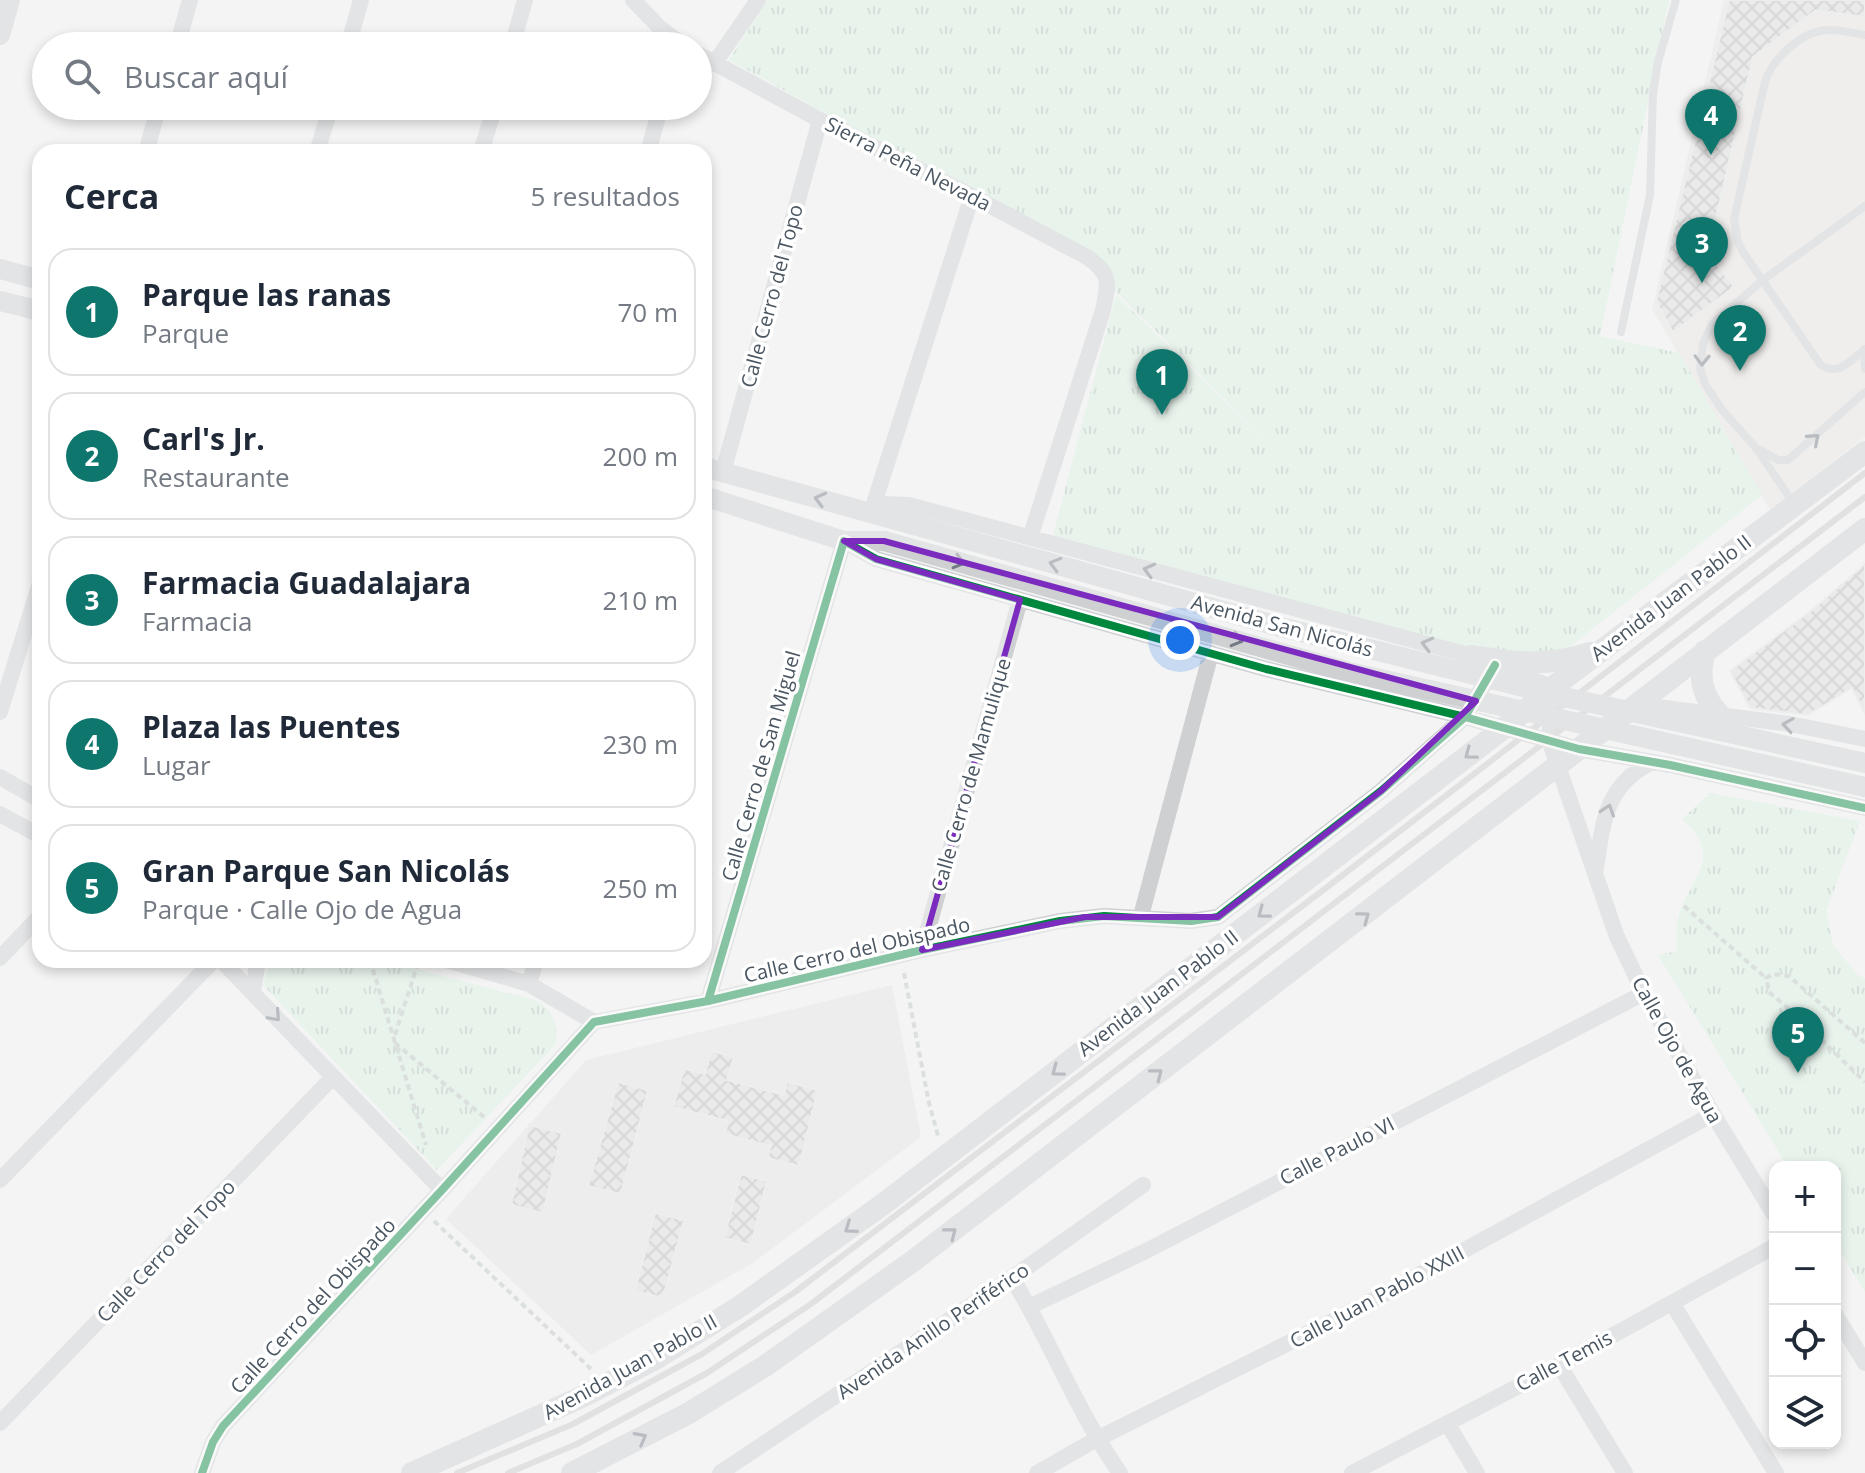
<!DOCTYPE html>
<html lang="es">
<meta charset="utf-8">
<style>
:root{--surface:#fff;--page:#f6f6f7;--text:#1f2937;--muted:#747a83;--line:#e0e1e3;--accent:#0f766e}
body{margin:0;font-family:"Open Sans",sans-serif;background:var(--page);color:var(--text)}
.controls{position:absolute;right:24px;bottom:24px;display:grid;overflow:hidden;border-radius:16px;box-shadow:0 4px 12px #0003}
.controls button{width:72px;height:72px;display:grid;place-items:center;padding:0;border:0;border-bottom:2px solid var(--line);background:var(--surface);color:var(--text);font:40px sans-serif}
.you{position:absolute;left:1180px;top:640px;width:28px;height:28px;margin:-20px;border:6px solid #fff;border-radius:50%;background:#1a73e8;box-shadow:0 0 0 12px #1a73e833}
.badge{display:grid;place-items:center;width:52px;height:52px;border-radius:50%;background:var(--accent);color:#fff;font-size:26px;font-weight:700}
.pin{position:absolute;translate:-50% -66px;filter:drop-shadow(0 2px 4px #0008)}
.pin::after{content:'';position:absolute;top:42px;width:28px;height:24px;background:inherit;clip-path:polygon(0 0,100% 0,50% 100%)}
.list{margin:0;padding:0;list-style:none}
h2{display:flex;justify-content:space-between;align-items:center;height:104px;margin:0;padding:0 32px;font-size:34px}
h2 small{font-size:26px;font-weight:400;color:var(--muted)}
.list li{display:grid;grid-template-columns:52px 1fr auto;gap:24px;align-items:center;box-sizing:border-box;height:128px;margin:0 16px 16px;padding:0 16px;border:2px solid var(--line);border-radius:24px}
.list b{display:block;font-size:30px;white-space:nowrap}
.list p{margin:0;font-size:26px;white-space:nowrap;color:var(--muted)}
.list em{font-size:26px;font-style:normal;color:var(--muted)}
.icon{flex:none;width:44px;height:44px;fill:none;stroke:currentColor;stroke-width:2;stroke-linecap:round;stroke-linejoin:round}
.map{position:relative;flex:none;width:1865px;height:1473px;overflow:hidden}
.search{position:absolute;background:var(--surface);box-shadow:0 4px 12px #0003;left:32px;top:32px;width:680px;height:88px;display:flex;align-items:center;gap:20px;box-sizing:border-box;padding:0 28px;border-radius:44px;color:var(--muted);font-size:30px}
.panel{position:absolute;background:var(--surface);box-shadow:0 4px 12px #0003;left:32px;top:144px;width:680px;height:824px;border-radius:24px}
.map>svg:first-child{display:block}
.commercial{fill:#e8e7e3}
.education{fill:#e6e5e6}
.park{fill:url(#park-tufts)}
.building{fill:url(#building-cross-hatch);stroke:#e5e6e7;stroke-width:2}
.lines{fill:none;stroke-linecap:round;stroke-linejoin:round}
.path{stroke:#bcc7c4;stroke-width:4;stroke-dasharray:6 4;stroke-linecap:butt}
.service{stroke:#ced0d2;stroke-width:8}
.minor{stroke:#ced0d2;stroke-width:16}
.tertiary{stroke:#ced0d2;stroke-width:20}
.secondary{stroke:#ced0d4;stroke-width:22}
.rail{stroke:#c9cacc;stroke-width:6}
.tertiary-bridge{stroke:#ced0d2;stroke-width:20}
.cycleway-casing{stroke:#fff;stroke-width:13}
.cycleway{stroke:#00873e;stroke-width:8}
.oneway{stroke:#727b83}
.oneway2{stroke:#727b84}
.marked{fill:none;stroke:#7b2cbf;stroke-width:6;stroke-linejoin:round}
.labels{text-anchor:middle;stroke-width:7;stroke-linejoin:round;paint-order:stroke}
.street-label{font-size:20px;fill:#4a5661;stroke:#fff}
</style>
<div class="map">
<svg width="1865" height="1473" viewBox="0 0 1865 1473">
<defs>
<pattern id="park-tufts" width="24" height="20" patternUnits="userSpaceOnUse" patternTransform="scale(2)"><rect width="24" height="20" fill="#d9f2e3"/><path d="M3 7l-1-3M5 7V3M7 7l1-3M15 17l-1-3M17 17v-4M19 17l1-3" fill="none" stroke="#b2c7bb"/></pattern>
<pattern id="building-cross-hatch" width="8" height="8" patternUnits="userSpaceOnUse" patternTransform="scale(2)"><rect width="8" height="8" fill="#ddddde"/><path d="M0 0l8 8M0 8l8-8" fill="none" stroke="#b5b6b7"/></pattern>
</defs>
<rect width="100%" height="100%" fill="#f4f4f4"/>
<path class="commercial" d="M1724 0H1865V437L1770 510 1652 309Z"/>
<path class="education" d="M892 985 921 1137 753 1263 591 1355 446 1219 586 1060Z"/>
<path class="park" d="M767 0H1669L1600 336 1679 353 1762 495 1558 656 1495 665 1421 636 1053 535 1116 295 1322 495 1107 283 1087 257 729 60Z
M1710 793 1860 821 1826 911 1833 945 1858 975 1865 979V1292L1835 1243V1167H1788L1658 955 1677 951C1677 941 1676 929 1678 919 1688 879 1727 857 1682 819Z
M274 960H382L538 1001C554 1014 558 1023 556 1044L437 1170 263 985 267 971Z"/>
<path class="building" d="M1729 0H1865V17L1816 10 1753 57 1708 253 1734 287 1673 332 1656 302Z
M1865 564V714L1852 688 1808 715 1750 708 1730 671 1812 610Z
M711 1051 734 1057 727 1080 784 1095 787 1082 818 1090 799 1166 767 1158 771 1146 725 1134 728 1121 673 1107 684 1069 705 1074Z
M618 1082 648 1090 621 1194 588 1186Z
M529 1125 562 1133 543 1213 511 1205Z
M741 1174 767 1181 751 1245 724 1238Z
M655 1213 684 1220 663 1298 635 1291Z"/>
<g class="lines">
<path class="path" d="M1684 906 1766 978
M370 960 426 1145
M904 973 929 1103 938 1136
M395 1035 419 960
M395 1043 484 1117
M1865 1043 1789 976 1773 974 1766 978 1769 992 1796 1015 1865 1082
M434 1221 591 1369"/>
<path class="service" d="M1865 35C1853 33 1839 29 1826 30 1801 32 1772 59 1765 82L1734 219 1738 242 1743 252 1820 364C1838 378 1851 360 1865 349
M1621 332 1650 195 1653 93 1658 62 1676 0
M1864 349 1865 369
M1760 450 1778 460H1788L1865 392
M1794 504 1756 448 1722 410 1705 384 1700 368 1703 344 1712 324 1763 280 1865 206"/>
<path class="minor" d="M633 0 659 27 684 46
M177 46 190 0
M348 46 361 0
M512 46 525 0
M698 54 820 120 972 196 1087 257C1111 273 1109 283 1103 310L1030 538
M714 64 758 0
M146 152 159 106
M317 152 331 106
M481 152 495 106
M648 152 661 106
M723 472 820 120
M871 513 883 504 909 505 1472 656 1549 686
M871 513 972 196
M1553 687 1549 740 1617 937 1644 993 1713 1114 1775 1216
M1642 705 1790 724 1865 739
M0 712 40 583
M0 777 40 800
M0 814 40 836
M1595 874C1603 826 1603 786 1652 762
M1141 916 1211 653
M922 950 1020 600
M0 958 40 916
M221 960 442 1190
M446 960 529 984 594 1022
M529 984 536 960
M253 991 258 960
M708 1001 844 541 876 559 1266 669 1465 717 1579 749 1670 765 1865 808
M0 1180 214 960
M1012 1278C1051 1342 1077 1412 1120 1473
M1672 1303 1776 1473
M1029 1307 1146 1251 1644 993
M1835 1314 1865 1363
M1559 1365 1625 1473
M0 1423 332 1078
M1447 1423 1477 1473
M202 1473 213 1442 223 1426 442 1190 594 1022 708 1001 922 950 1060 921 1104 916 1191 921 1218 917 1381 791 1465 717 1493 669
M720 1473 1012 1278 1143 1185
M1037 1473 1097 1439 1364 1305 1713 1114
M1352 1473 1559 1365 1775 1246"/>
<path class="tertiary" d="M0 35 10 0
M0 269 40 280
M0 301 40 311
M704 467 896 520
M704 496 844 541H884"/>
<path class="secondary" d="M1705 651C1698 675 1701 695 1719 714
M1472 656C1516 663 1547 667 1590 653
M412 1473 586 1395 657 1358 739 1307 882 1205 1504 728 1553 687 1865 452
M572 1473 689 1413 765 1366 913 1261 1865 529"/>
<path class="rail" d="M457 1473 573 1424 702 1354 795 1292 1322 891 1865 473
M508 1473 577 1444 707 1373 811 1304 1865 497"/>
<path class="tertiary-bridge" d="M896 520 1281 627 1555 695 1865 763
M884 541 1349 672 1865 787"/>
<g class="cycleway-casing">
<path id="cycleway" d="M708 1001 844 541 876 559 1266 669 1465 717 1579 749 1670 765 1865 808
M202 1473 213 1442 223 1426 442 1190 594 1022 708 1001 922 950 1060 921 1104 916 1191 921 1218 917 1381 791 1465 717 1495 665"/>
</g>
<use href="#cycleway" class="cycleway"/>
</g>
<defs><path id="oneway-chevron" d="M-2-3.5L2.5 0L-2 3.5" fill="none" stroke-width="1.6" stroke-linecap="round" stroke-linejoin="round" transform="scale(2)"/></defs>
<g class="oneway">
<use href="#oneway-chevron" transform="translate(1702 360) rotate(91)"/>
<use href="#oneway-chevron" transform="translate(1814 439) rotate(-41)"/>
<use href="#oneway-chevron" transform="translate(820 499) rotate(-165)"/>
<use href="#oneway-chevron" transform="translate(959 562) rotate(16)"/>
<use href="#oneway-chevron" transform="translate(1055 564) rotate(-164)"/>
<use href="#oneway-chevron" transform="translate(1149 570) rotate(-165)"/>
<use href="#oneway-chevron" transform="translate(1237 640) rotate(16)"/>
<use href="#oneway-chevron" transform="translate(1427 644) rotate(-165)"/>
<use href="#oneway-chevron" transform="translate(1788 725) rotate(-171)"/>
<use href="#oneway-chevron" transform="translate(1608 810) rotate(-72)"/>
<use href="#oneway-chevron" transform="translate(275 1016) rotate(48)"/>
</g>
<g class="oneway2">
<use href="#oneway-chevron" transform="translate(1470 754) rotate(143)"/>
<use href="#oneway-chevron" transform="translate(1263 913) rotate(143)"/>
<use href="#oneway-chevron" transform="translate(1364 917) rotate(-37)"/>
<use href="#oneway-chevron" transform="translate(1057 1071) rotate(143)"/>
<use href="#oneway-chevron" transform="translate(1157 1074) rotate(-38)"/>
<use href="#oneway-chevron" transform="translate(850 1228) rotate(145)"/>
<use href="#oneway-chevron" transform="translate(951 1233) rotate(-38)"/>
<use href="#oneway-chevron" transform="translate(641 1438) rotate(-28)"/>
</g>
<path d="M0 0H1865V1473H0ZM844 541H884L1476 701 1381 791 1218 917H1085L922 950 1020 600 876 559Z" fill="#f4f4f4" fill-opacity=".55" fill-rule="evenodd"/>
<path class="marked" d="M844 541H884L1476 701 1381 791 1218 917H1085L922 950 1020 600 876 559Z"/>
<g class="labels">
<g class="street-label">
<text transform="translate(908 164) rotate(27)" y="7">Sierra Peña Nevada</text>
<text transform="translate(772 296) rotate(-75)" y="7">Calle Cerro del Topo</text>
<text transform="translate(1671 598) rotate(-37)" y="7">Avenida Juan Pablo II</text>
<text transform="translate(1282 626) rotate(15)" y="7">Avenida San Nicolás</text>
<text transform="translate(761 766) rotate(-74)" y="7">Calle Cerro de San Miguel</text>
<text transform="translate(971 775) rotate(-74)" y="7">Calle Cerro de Mamulique</text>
<text transform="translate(857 950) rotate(-13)" y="7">Calle Cerro del Obispado</text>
<text transform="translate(1158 993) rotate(-37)" y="7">Avenida Juan Pablo II</text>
<text transform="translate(1677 1050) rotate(61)" y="7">Calle Ojo de Agua</text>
<text transform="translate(1337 1151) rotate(-27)" y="7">Calle Paulo VI</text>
<text transform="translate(166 1251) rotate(-46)" y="7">Calle Cerro del Topo</text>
<text transform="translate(1377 1297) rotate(-28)" y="7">Calle Juan Pablo XXIII</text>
<text transform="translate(313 1306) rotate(-47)" y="7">Calle Cerro del Obispado</text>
<text transform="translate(933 1331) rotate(-34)" y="7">Avenida Anillo Periférico</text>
<text transform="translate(1564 1361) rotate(-28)" y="7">Calle Temis</text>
<text transform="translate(630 1367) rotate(-29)" y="7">Avenida Juan Pablo II</text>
</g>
</g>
</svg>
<div class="controls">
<button>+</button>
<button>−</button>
<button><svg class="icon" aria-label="locate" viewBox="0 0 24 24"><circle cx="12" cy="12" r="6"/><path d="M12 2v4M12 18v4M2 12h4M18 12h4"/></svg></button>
<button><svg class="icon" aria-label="layers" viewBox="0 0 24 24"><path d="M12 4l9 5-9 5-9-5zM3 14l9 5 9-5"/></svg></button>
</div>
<div class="you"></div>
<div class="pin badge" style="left:1162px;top:415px">1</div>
<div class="pin badge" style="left:1740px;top:371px">2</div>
<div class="pin badge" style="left:1702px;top:283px">3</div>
<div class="pin badge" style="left:1711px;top:155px">4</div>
<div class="pin badge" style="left:1798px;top:1073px">5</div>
<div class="search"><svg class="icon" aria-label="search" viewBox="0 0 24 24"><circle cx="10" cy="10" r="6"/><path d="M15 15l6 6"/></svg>Buscar aquí</div>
<section class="panel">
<h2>Cerca<small>5 resultados</small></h2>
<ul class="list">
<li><span class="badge">1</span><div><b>Parque las ranas</b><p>Parque</p></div><em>70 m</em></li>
<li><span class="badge">2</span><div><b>Carl's Jr.</b><p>Restaurante</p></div><em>200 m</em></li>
<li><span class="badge">3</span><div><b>Farmacia Guadalajara</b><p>Farmacia</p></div><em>210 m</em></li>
<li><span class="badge">4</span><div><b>Plaza las Puentes</b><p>Lugar</p></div><em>230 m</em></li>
<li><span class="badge">5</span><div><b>Gran Parque San Nicolás</b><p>Parque · Calle Ojo de Agua</p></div><em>250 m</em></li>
</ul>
</section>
</div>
